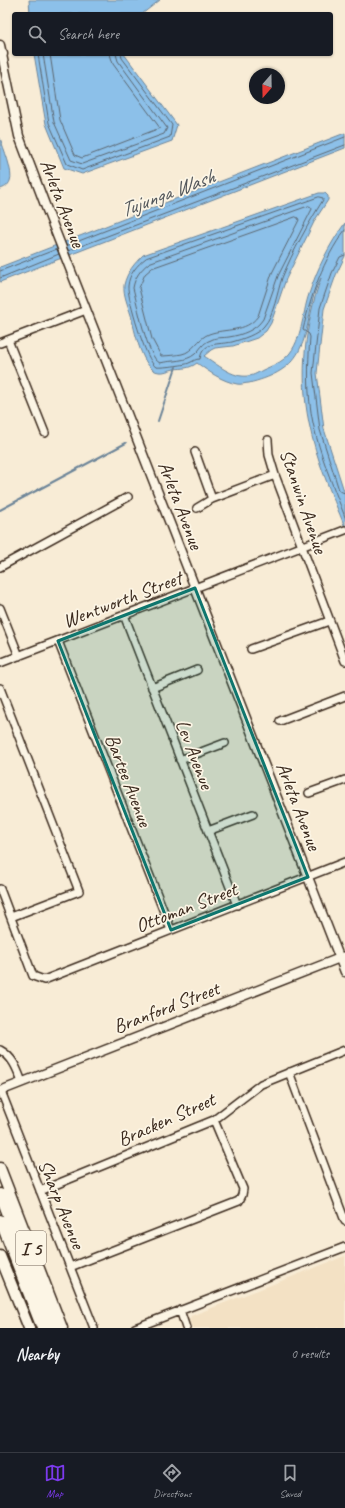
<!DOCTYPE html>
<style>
:root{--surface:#171b24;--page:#242831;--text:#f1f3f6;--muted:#9ea1a6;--line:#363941;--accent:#7c3aed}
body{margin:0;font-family:Caveat,sans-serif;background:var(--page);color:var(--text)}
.compass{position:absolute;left:249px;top:68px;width:36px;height:36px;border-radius:50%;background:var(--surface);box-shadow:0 1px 3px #0004;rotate:200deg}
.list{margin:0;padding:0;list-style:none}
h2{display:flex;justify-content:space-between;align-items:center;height:52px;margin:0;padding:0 16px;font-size:17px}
h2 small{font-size:13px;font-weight:400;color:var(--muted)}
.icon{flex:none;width:22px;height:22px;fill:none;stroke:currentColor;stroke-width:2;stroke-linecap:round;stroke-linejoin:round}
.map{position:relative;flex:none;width:345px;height:1328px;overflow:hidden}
.search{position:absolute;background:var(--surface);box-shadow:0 1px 3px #0004;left:12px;right:12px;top:12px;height:44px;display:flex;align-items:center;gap:10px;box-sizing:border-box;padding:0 14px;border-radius:4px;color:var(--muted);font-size:15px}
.sheet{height:124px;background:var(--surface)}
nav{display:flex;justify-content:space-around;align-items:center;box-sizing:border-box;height:56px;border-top:1px solid var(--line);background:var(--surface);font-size:11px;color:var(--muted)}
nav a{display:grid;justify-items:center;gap:2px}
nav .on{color:var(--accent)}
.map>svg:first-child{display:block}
.built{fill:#f3e1c4}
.water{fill:#8cc0e9;stroke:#6c8498}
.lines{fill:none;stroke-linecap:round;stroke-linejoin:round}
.shore{stroke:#5b666f;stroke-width:1}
.stream{stroke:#6c8498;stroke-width:2}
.minor-casing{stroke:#3b2a1e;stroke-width:10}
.major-casing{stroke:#3b2a1e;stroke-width:11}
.highway-casing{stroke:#3b2a1e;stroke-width:13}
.minor{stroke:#fcf5e5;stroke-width:7}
.major{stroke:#fcf5e5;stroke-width:8}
.highway{stroke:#fcf5e5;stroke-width:10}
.marked{fill:#0f766e;fill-opacity:0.2;stroke:#0f766e;stroke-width:3;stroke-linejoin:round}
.labels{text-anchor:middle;stroke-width:3.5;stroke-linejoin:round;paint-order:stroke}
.shield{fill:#fcf5e5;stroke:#75675a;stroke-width:1}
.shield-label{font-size:19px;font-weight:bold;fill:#3b2a1e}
.street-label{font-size:20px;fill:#3b2a1e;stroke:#fcf5e5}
.water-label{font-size:21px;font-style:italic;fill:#53575b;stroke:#fcf5e5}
</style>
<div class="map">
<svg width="345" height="1328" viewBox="0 0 345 1328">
<rect width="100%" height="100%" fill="#f8ecd6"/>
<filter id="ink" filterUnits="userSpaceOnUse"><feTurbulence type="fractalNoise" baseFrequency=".025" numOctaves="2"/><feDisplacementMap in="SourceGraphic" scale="8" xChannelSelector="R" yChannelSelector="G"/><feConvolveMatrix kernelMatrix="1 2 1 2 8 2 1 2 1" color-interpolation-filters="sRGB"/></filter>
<g filter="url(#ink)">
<path class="built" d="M345 1256V1328H192L189 1320 191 1316Z"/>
<path class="water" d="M29 0H160L142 14H30Z
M34 54H124L177 125 172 141 82 174 64 168 46 124Z
M345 133V148L0 282V267Z
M0 138C3 147 14 173 10 181 8 186 4 188 0 189Z
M319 193H325L328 196V200L315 220 286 279 271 323 266 331 257 338 233 346 215 348 211 350 204 356C217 364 232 378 248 376 254 376 260 371 265 369 271 366 278 364 284 359 302 345 302 314 309 294 317 269 329 245 345 223V256L336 275 324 309 317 373 324 429 345 494V527C331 493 316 459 309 423 299 375 305 324 321 278 308 300 311 329 299 351 289 370 269 378 249 383 245 383 241 385 237 384 222 381 209 372 197 363 189 369 183 368 174 369 169 370 164 373 159 372 142 371 134 328 131 315 128 306 123 294 124 285 127 272 134 264 143 255Z"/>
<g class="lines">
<path class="shore" d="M38 54 49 123 67 164 82 170 170 137 172 125 122 58 121 54
M43 54 54 122 71 160 82 164 164 134 167 128 118 61 116 54
M50 54 60 120 75 155 82 158 160 128 113 64 110 54
M319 197 323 198V200C308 224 293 251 282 278 277 293 274 315 264 326 257 335 242 339 232 342 218 345 203 341 200 359 195 359 194 361 189 363 186 365 159 368 156 367 146 362 127 297 128 286 129 274 137 265 146 258Z
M309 206 311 207 312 209 278 276 263 319C256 330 242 335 229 337 223 338 216 337 211 340 202 343 201 349 195 354 186 362 172 360 160 363 147 358 137 302 133 288 135 277 140 270 149 263Z
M296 217 298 218 299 220 272 273 258 316C246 333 225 328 209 334 198 338 193 352 182 354 178 355 164 356 161 356L152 339 139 288 145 274 152 268Z
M345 230C323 260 311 295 303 330L309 334 310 337C308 365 307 395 313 423 320 455 333 486 345 517
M66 246 345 137
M68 251 345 145
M345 255 340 257 332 273 320 308 313 373 320 430 339 490 342 492 345 493
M0 271 57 249
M0 278 59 254"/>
<path class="stream" d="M158 421 176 367
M0 510 126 443"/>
<g class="minor-casing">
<path id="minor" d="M8 340 45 433
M0 343 86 310
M268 440 269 455 275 475 345 661
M195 452 212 499
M197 508 212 499 275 475
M0 567 128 497
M0 608 19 656
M124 615 237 905
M58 641 171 930
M251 649 329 621
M0 663 345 530
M0 688 79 891 11 917
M152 688 197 670
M280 721 345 696
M180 760 225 743
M309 793 345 780
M208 831 253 814
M0 889 33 976 44 980 345 862
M0 1050C13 1057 17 1069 22 1082
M289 1072 345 1221
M1 1091 94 1328
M40 1191 214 1120 261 1084 345 1050
M70 1267 239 1201 242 1195 243 1189 214 1120
M180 1310 186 1328
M135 1328 345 1247"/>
</g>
<g class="major-casing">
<path id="major" d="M0 45 19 136 47 210 137 439 345 972
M0 1091 345 956"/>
</g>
<g class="highway-casing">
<path id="highway" d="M0 55 2 54
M0 1168 62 1328
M0 1194 52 1328
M0 1220 42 1328
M0 1256 29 1328"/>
</g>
<use href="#minor" class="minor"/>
<use href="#major" class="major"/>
<use href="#highway" class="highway"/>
</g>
</g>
<path class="marked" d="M195 588 308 877 171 930 58 641Z"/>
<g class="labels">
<rect class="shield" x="16" y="1231" width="30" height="34" rx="3"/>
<g class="shield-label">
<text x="31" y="1255">I 5</text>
</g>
<g class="street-label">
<text transform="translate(63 203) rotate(69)" y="7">Arleta Avenue</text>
<text transform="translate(304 501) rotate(71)" y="7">Stanwin Avenue</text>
<text transform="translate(181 505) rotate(69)" y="7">Arleta Avenue</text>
<text transform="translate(122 599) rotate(-21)" y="7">Wentworth Street</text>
<text transform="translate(195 754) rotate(69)" y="7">Lev Avenue</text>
<text transform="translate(129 780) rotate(69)" y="7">Bartee Avenue</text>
<text transform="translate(299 806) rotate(69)" y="7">Arleta Avenue</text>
<text transform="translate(186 907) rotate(-21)" y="7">Ottoman Street</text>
<text transform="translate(166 1007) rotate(-21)" y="7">Branford Street</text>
<text transform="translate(166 1119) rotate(-24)" y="7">Bracken Street</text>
<text transform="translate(62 1204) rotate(68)" y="7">Sharp Avenue</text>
</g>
<g class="water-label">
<text transform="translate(167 193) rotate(-21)" y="7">Tujunga Wash</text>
</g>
</g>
</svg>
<svg class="compass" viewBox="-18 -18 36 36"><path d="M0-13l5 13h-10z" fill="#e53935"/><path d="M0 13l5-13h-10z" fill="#9ea1a6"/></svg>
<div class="search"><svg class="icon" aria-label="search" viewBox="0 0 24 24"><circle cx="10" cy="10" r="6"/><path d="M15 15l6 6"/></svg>Search here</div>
</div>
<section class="sheet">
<h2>Nearby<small>0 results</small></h2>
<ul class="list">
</ul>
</section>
<nav>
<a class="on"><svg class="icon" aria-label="map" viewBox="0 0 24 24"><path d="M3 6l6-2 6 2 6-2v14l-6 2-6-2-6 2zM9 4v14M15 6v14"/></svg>Map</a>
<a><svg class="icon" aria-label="directions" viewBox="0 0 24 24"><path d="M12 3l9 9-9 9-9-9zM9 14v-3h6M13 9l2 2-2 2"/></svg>Directions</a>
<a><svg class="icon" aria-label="saved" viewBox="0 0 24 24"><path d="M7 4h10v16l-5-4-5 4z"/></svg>Saved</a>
</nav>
